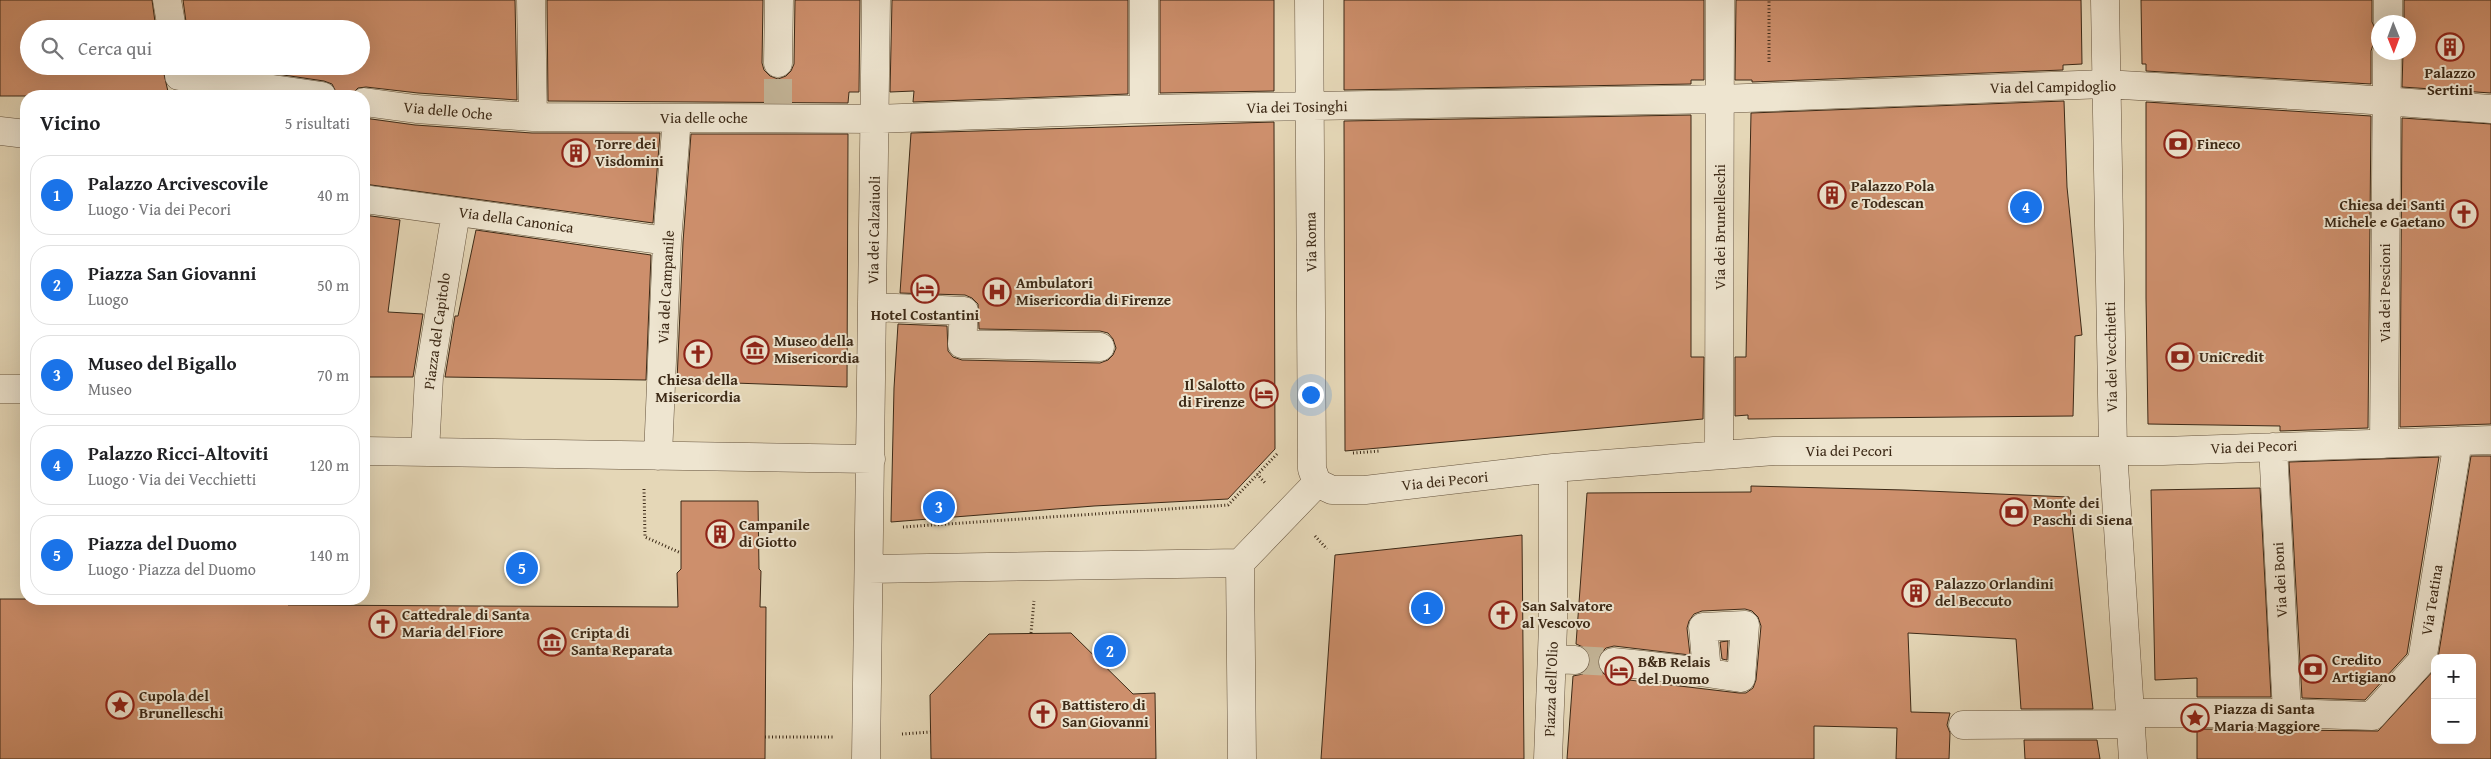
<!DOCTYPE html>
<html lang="it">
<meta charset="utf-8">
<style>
:root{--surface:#fff;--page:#f2f2f2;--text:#202124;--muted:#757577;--line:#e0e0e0;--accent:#1a73e8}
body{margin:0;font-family:"Gentium Book Plus",serif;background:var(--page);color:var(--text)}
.controls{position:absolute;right:15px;bottom:15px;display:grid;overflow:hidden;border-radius:10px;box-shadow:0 5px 20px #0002}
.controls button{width:45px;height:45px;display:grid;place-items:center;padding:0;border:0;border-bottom:1px solid var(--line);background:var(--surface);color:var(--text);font:25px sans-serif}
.compass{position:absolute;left:2371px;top:15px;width:45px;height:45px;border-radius:50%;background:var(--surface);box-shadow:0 5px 20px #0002;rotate:179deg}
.you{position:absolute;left:1310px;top:394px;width:18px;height:18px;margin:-12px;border:4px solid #fff;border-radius:50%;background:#1a73e8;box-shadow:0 0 0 8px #1a73e833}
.badge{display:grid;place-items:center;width:32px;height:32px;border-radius:50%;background:var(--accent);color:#fff;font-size:16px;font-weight:700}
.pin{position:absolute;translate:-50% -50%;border:2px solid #fff;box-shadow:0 1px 5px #0006}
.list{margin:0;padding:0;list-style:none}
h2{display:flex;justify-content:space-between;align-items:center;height:65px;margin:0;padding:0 20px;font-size:21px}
h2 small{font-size:16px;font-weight:400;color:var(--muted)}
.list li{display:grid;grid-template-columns:32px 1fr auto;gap:15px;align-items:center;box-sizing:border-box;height:80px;margin:0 10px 10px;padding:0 10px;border:1px solid var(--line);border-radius:20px}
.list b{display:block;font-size:19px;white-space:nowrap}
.list p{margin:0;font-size:16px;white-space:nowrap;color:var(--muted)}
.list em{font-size:16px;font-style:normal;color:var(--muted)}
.icon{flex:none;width:28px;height:28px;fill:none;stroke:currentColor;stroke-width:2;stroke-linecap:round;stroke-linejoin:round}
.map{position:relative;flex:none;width:2491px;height:759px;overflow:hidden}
.search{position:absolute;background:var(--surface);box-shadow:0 5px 20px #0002;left:20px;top:20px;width:350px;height:55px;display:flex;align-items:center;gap:12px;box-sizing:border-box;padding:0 18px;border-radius:28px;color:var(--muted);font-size:19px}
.panel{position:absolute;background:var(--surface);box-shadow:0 5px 20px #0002;left:20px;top:90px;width:350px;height:515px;border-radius:20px}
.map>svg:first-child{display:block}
.building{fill:#cd8f6c;stroke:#3c2916;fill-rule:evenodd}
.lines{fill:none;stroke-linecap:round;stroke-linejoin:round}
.minor-tunnel{stroke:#c3b497;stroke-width:28;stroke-dasharray:28 14;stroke-linecap:butt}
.minor-casing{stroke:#66543e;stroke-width:29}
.path{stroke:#3c2916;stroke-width:3;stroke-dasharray:1 2.5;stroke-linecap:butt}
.minor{stroke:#eee5d0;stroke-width:28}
.labels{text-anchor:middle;stroke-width:4;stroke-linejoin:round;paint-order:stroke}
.poi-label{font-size:15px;font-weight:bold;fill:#3c2916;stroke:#eee5d0;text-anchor:start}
.street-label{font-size:15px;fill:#3c2916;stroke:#eee5d0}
</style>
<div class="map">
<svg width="2491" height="759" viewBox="0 0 2491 759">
<rect width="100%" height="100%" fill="#e5d7b7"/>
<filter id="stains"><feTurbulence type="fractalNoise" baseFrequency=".004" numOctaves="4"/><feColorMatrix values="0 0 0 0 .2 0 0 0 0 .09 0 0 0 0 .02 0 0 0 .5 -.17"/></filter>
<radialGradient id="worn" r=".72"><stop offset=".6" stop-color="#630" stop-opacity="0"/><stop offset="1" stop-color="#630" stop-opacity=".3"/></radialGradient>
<path class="building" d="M0 0H152L156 29H29V66H167L164 74 169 96H0Z
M183 0H515L517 100 418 93 366 87 358 88 350 96H347L337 94 332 84 324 81 222 66H361V29H187Z
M547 0H763L762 63 764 70 770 76 778 79 786 76 791 71 794 64 795 0H860L859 92H849L848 103 548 101Z
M892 0H1128V94L913 102 914 91 890 92Z
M1160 0H1274V91L1160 93Z
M1344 0H1704V80H1691V84L1344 90Z
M1736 0H2081L2082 64 2063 65V70L1752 82V80H1735Z
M2141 0H2372V22L2378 34V39L2373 45 2371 51V84L2146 71V64H2142Z
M2404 0H2491V93L2402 87 2403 52H2408V22H2404Z
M2064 101 2067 187 2082 335 2075 336 2073 416 1748 419V415L1735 416V357H1746L1751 113Z
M2146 102 2371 116 2368 428 2280 431V426L2148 424 2146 298Z
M1691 115V357H1704L1703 419 1345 451 1344 121Z
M364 118 415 125 532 133H660L653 223 364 184Z
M2402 118 2491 124V424L2400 427Z
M1274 122 1275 449 1228 499 1094 506 891 522 894 388 898 324 947 326 948 351 953 357 962 360 1100 363 1108 360 1113 355 1116 348 1113 339 1108 333 1100 331 979 329 978 304 972 298 965 295 900 293 911 133Z
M691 134H848L847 387 677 381 683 242Z
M364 215 400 220 388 312 423 314 413 377H364Z
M476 230 651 255 646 380 445 377 455 316H458Z
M2471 456H2491V759H2197V729L2378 731 2435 669V740H2472V658H2438Z
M2439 457 2407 654 2365 700 2302 698 2289 462Z
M1751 486 1904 490 2069 497 2093 709H2021L2016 639 1908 633 1911 712 1950 713 1947 725 1950 733 1949 759H1896L1897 728 1814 726V759H1567L1573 676 1583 674 1588 668 1591 661 1589 652 1583 647 1576 644 1587 493 1751 492ZM1745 609 1752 611 1758 617 1761 626 1756 680 1753 688 1746 693H1739L1612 678 1604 674 1599 668 1598 660 1601 653 1606 648 1614 646 1690 655 1687 628 1689 621 1694 614 1702 611Z
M2260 488 2271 697H2197V678L2155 680 2151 490Z
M681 501H758L759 569 761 571 760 607H766L765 759H0V599H284L288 605 678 607 677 573 681 569Z
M1522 535 1524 759H1321L1335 555Z
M1071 633 1133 694 1155 693 1156 759H931L930 695 989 634Z
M1728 641 1727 660 1722 659 1720 642Z
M2024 740H2097L2100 759H2025Z"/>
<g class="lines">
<path class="minor-tunnel" d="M778 107V63
M1575 660 1613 662"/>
<g class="minor-casing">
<path id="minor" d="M167 0 172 29
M531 0 533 117
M1309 0 1312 469 1317 483
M2105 0 2113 450 2133 759
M2388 22V0
M778 63 779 0
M179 76 322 96
M364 102 416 109 533 117 875 119 1144 109 1720 99 2105 84 2358 99 2491 109
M1144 109V0
M0 131 26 134
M364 199 667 241
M873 307 964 311 962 344 1100 347
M0 389H26
M2384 444 2387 52
M2273 447 2287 713
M364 451 871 459
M425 452 429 377 456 212
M1719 455 1720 0
M658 456 667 241 677 118
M1317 483 1332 490H1365L1553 468 1774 451H2163L2491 440
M869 569 1240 563
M1552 659 1575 660
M1613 662C1656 666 1698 671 1741 678L1745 625 1703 627 1707 672
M2131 713H2287L2372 716 2422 661 2458 441
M1963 725 2131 724
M866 759 876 0
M1242 759 1240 563 1317 483
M1548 759 1553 625V468"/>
</g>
<path class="path" d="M1769 62V0
M1353 453 1380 451
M1257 474 1266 484
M644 489 645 537 681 553
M903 527 1228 505 1277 454
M1315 536 1327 549
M305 599V605
M1031 633 1034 601
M902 734 931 732
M765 737H833"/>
<use href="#minor" class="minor"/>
</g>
<defs>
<g id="building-ring" transform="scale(1.4375)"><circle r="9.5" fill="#eee5d0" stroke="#8f2418" stroke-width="1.5"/><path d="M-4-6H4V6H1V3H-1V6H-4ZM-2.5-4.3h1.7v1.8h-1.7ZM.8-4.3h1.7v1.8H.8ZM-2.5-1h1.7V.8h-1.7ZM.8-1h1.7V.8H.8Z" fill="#8f2418"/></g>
<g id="bank-ring" transform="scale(1.4375)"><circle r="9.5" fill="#eee5d0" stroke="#8f2418" stroke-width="1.5"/><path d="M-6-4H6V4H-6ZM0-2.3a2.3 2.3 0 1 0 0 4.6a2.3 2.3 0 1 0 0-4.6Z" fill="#8f2418"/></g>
<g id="church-ring" transform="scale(1.4375)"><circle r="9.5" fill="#eee5d0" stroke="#8f2418" stroke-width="1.5"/><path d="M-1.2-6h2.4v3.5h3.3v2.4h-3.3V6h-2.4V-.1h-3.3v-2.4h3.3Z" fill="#8f2418"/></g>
<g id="hotel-ring" transform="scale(1.4375)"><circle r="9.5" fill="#eee5d0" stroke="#8f2418" stroke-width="1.5"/><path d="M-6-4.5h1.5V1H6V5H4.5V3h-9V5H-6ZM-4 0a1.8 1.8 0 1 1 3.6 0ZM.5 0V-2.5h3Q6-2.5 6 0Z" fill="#8f2418"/></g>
<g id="hospital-ring" transform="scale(1.4375)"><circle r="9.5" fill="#eee5d0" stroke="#8f2418" stroke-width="1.5"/><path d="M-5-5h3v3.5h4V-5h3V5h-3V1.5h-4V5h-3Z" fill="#8f2418"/></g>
<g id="museum-ring" transform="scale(1.4375)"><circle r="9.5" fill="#eee5d0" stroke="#8f2418" stroke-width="1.5"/><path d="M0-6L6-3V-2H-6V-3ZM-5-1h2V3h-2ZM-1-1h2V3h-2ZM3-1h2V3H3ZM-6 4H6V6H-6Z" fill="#8f2418"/></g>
<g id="sight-ring" transform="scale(1.4375)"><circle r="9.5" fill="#eee5d0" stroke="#8f2418" stroke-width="1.5"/><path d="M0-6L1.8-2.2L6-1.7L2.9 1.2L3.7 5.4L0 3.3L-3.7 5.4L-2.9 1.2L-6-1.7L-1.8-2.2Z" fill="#8f2418"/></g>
</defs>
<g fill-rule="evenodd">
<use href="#building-ring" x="2450" y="47"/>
<use href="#bank-ring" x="2178" y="144"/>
<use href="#building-ring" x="576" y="153"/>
<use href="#building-ring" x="1832" y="195"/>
<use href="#church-ring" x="2464" y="214"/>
<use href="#hotel-ring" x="925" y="289"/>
<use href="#hospital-ring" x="997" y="292"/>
<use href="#museum-ring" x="755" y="350"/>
<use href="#church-ring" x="698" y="354"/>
<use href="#bank-ring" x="2180" y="357"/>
<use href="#hotel-ring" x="1264" y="394"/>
<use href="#bank-ring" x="2014" y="512"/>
<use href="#building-ring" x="720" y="534"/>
<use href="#building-ring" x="1916" y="593"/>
<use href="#church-ring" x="1503" y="615"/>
<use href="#church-ring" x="383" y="624"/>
<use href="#museum-ring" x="552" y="642"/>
<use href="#bank-ring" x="2313" y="669"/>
<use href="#hotel-ring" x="1619" y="671"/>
<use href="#sight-ring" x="120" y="705"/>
<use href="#church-ring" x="1043" y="714"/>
<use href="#sight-ring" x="2195" y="718"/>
</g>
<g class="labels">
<g class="poi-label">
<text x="2450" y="78" text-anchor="middle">Palazzo<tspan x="2450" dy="17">Sertini</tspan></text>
<text x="595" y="149">Torre dei<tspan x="595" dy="17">Visdomini</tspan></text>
<text x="2197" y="149">Fineco</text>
<text x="1851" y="191">Palazzo Pola<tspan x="1851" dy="17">e Todescan</tspan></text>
<text x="2445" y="210" text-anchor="end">Chiesa dei Santi<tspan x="2445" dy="17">Michele e Gaetano</tspan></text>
<text x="1016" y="288">Ambulatori<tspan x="1016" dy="17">Misericordia di Firenze</tspan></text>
<text x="925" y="320" text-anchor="middle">Hotel Costantini</text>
<text x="774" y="346">Museo della<tspan x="774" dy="17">Misericordia</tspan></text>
<text x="2199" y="362">UniCredit</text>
<text x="698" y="385" text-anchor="middle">Chiesa della<tspan x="698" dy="17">Misericordia</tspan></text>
<text x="1245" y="390" text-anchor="end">Il Salotto<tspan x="1245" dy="17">di Firenze</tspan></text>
<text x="2033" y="508">Monte dei<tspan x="2033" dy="17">Paschi di Siena</tspan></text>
<text x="739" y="530">Campanile<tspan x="739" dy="17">di Giotto</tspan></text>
<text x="1935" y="589">Palazzo Orlandini<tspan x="1935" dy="17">del Beccuto</tspan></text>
<text x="1522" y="611">San Salvatore<tspan x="1522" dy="17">al Vescovo</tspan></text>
<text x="402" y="620">Cattedrale di Santa<tspan x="402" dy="17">Maria del Fiore</tspan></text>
<text x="571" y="638">Cripta di<tspan x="571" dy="17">Santa Reparata</tspan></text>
<text x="2332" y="665">Credito<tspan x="2332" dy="17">Artigiano</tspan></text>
<text x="1638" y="667">B&amp;B Relais<tspan x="1638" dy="17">del Duomo</tspan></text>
<text x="139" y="701">Cupola del<tspan x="139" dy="17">Brunelleschi</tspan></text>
<text x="1062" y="710">Battistero di<tspan x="1062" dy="17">San Giovanni</tspan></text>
<text x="2214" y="714">Piazza di Santa<tspan x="2214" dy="17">Maria Maggiore</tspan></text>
</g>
<g class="street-label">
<text transform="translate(2053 87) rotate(-1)" y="5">Via del Campidoglio</text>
<text transform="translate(1297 107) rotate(-1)" y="5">Via dei Tosinghi</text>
<text transform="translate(448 111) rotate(5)" y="5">Via delle Oche</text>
<text x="704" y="123">Via delle oche</text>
<text transform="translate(516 220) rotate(8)" y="5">Via della Canonica</text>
<text transform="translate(1720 227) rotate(-90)" y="5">Via dei Brunelleschi</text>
<text transform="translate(874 230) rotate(-89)" y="5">Via dei Calzaiuoli</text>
<text transform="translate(1311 242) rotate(-91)" y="5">Via Roma</text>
<text transform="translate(666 287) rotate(-87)" y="5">Via del Campanile</text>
<text transform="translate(2385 293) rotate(-90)" y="5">Via dei Pescioni</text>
<text transform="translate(437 331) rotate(-82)" y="5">Piazza del Capitolo</text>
<text transform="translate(2111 357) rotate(-91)" y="5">Via dei Vecchietti</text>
<text transform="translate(2254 447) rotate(-2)" y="5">Via dei Pecori</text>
<text x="1849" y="456">Via dei Pecori</text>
<text transform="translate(1445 481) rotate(-6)" y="5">Via dei Pecori</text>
<text transform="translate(2280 580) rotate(-93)" y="5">Via dei Boni</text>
<text transform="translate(2432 600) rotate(-81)" y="5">Via Teatina</text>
<text transform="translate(1551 689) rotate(-88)" y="5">Piazza dell'Olio</text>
</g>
</g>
<rect width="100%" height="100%" filter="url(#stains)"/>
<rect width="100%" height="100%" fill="url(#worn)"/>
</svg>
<div class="controls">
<button>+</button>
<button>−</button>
</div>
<svg class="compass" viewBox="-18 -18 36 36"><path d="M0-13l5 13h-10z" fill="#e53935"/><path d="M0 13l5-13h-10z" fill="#757577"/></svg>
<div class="you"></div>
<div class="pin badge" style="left:1427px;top:608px">1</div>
<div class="pin badge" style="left:1110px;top:651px">2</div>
<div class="pin badge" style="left:939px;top:507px">3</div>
<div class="pin badge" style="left:2026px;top:207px">4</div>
<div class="pin badge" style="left:522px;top:568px">5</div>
<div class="search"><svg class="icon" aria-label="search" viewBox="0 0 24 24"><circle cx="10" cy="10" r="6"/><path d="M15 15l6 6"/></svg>Cerca qui</div>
<section class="panel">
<h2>Vicino<small>5 risultati</small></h2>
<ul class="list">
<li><span class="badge">1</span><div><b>Palazzo Arcivescovile</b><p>Luogo · Via dei Pecori</p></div><em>40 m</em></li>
<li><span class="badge">2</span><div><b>Piazza San Giovanni</b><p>Luogo</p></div><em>50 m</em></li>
<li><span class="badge">3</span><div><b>Museo del Bigallo</b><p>Museo</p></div><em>70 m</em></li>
<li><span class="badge">4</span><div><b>Palazzo Ricci-Altoviti</b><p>Luogo · Via dei Vecchietti</p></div><em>120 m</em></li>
<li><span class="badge">5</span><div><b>Piazza del Duomo</b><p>Luogo · Piazza del Duomo</p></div><em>140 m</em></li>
</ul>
</section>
</div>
